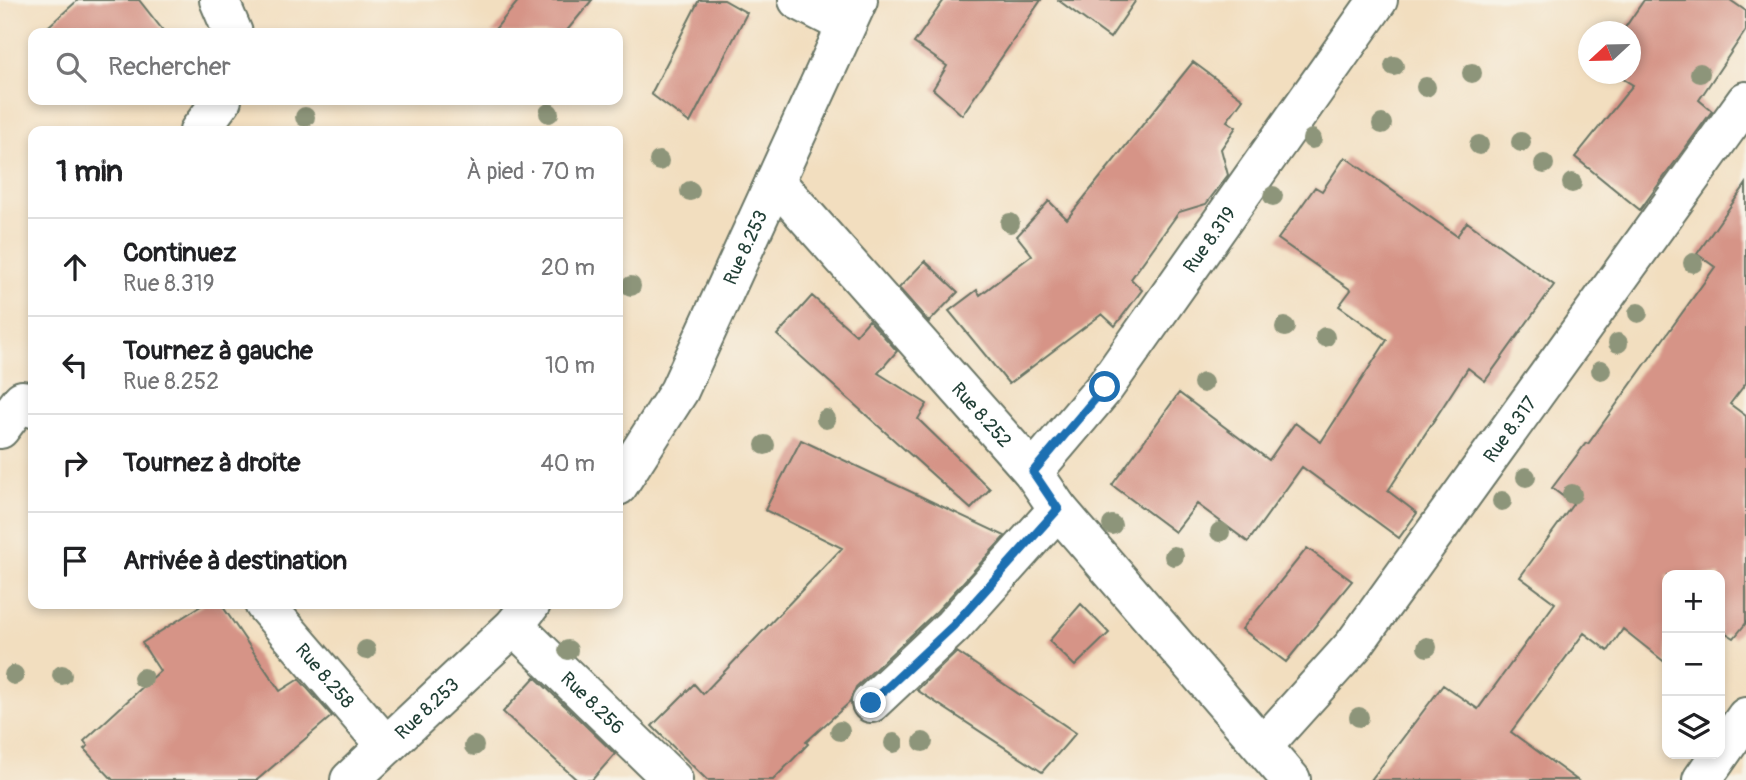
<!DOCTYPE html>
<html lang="fr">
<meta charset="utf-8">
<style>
:root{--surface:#fff;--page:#f6f6f6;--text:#202124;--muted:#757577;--line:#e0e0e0}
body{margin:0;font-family:Pangolin,sans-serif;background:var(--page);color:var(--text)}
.controls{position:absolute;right:21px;bottom:21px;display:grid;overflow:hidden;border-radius:14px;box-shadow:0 4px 10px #0003}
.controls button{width:63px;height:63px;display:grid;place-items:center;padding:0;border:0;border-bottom:2px solid var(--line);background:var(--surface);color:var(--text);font:35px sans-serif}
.compass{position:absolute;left:1578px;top:21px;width:63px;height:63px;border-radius:50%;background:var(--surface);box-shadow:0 4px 10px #0003;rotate:248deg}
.stop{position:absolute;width:21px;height:21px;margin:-16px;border:5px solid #1f6fb2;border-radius:50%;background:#fff}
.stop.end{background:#1f6fb2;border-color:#fff;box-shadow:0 2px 7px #0008}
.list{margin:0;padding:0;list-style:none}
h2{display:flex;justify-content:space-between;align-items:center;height:91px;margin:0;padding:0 28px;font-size:30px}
h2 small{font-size:23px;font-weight:400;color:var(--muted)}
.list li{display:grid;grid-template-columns:46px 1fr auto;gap:21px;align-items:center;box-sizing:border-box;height:98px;padding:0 28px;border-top:2px solid var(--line)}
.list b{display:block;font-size:26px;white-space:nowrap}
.list p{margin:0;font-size:23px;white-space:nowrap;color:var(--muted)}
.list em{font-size:23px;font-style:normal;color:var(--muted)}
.icon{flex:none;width:38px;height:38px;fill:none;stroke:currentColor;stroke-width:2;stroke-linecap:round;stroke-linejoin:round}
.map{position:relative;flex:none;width:1746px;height:780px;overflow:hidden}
.search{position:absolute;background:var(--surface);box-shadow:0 4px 10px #0003;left:28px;top:28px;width:595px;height:77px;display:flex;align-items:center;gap:18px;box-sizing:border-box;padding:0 24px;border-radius:14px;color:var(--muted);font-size:26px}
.panel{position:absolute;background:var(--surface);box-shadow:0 4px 10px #0003;left:28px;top:126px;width:595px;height:483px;border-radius:14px}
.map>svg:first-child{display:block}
.building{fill:#d69487}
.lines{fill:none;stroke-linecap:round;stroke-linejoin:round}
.minor-casing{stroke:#697565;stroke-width:42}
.highway-casing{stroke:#697565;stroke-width:42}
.minor{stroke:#fff;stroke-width:38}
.highway{stroke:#fff;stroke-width:38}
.tree{fill:#8d957a}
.route{stroke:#1f6fb2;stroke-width:9}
.labels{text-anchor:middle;stroke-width:5;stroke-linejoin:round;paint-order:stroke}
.street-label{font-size:19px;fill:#1f3d34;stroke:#f7f3e8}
</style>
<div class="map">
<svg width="1746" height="780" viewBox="0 0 1746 780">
<rect width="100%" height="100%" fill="#f7f3e8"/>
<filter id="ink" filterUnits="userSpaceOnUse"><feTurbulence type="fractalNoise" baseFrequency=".0143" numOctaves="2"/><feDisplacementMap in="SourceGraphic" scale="14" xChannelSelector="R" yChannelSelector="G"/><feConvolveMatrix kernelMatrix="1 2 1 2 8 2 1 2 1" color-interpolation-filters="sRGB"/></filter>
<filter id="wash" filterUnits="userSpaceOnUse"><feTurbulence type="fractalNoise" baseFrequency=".00686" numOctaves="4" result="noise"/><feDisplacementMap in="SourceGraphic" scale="28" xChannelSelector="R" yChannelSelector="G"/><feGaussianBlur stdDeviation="1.57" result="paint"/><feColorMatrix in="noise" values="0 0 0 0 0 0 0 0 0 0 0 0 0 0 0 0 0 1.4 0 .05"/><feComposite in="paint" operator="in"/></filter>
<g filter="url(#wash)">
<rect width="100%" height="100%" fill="#f2debf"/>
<g id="blocks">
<path class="building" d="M78 0H139L165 33H41Z
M519 0H592L565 33H492Z
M699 0H724L747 13 690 123 651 94Z
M944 0H1041L962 115 933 89 947 66 914 43Z
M1058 0H1136L1110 38Z
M1644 0H1730L1746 11V30L1699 100 1712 111 1640 210 1575 157 1633 85 1615 74H1630V32H1622Z
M1193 62 1243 99 1227 121 1236 127 1221 149 1228 175 1206 204 1179 212 1131 279 1142 290 1115 326 1102 314 1009 384 949 311 977 290 980 295 1032 255 1017 236 1049 201 1067 219Z
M1345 157 1457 236 1467 222 1554 285 1485 381 1468 368 1388 491 1417 513 1399 538 1302 467 1248 542 1197 504 1175 532 1112 485 1179 393 1269 460 1295 423 1321 442 1387 340 1339 306 1351 290 1278 239 1315 187 1322 191Z
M1746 184V383L1730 404 1746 416V623L1734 638 1726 633 1720 641V575H1667V664L1623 629 1608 651 1584 633 1511 732 1577 780H1371L1443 685 1478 709 1555 603 1520 577 1573 504 1552 488 1586 443 1588 444 1715 267 1697 254Z
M925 261 958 292 929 322 899 288Z
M812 296 856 335 869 320 897 351 878 373 927 404 918 419 990 489 971 509 777 335Z
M801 440 1005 536 937 611 856 687 850 702 806 742 808 744 773 780H707L652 726 694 684 703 694 842 548 765 510Z
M1307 548 1352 581 1286 662 1242 629Z
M204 604H221L280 691 299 679 332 716 257 780H113L84 749 88 746 84 741 160 671 142 643Z
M1081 604 1109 633 1075 666 1049 641Z
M957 652 1076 733 1042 772 917 690Z
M535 677 615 754 592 780H577L503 712Z"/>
</g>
</g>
<g filter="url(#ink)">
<use href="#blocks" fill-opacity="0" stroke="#697565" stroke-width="2"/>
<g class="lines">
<g class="minor-casing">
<g id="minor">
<path d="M219 0 233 33"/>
<path d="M798 0 845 24"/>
<path d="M199 131 222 100"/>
<path id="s1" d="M775 181 1033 472 1058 509 1291 780"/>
<path d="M0 429 22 400 33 408"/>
<path id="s2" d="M1033 472 1105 387 1378 0"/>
<path id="s3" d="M264 604 386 746"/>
<path id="s4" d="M514 626 673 780"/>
<path d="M871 703 953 626 1058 509"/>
<path id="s5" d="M1263 746 1353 646 1746 101"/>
<path d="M1702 780 1746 717"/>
</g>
</g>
<g class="highway-casing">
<g id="highway">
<path id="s6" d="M618 486 679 391 858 0"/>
<path id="s7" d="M350 780 514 626 531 604"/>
</g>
</g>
<use href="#minor" class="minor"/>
<use href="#highway" class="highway"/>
</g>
<g class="tree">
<circle cx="1394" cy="66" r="10"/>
<circle cx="1472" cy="73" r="10"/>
<circle cx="1700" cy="73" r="10"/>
<circle cx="1426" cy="87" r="10"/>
<circle cx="549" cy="113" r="10"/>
<circle cx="305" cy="117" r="10"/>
<circle cx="1382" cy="124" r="10"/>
<circle cx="1312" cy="139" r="10"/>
<circle cx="1521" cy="142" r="10"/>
<circle cx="1479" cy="145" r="10"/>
<circle cx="659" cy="161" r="10"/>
<circle cx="1544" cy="164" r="10"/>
<circle cx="1572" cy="183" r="10"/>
<circle cx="690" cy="191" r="10"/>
<circle cx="1273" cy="196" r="10"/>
<circle cx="1010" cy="223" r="10"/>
<circle cx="1693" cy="263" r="10"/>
<circle cx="631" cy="286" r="10"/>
<circle cx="1638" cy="313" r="10"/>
<circle cx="1285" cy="327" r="10"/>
<circle cx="1325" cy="337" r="10"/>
<circle cx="1618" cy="343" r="10"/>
<circle cx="1601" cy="370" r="10"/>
<circle cx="1203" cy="383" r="10"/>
<circle cx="826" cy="419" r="10"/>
<circle cx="765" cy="445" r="10"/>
<circle cx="1526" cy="477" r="10"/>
<circle cx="1572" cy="494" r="10"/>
<circle cx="1502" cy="501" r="10"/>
<circle cx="1112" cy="525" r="10"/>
<circle cx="1220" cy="532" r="10"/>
<circle cx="1174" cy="556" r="10"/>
<circle cx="1427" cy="647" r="10"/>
<circle cx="366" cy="650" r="10"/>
<circle cx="568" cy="650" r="10"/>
<circle cx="14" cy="675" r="10"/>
<circle cx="62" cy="675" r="10"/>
<circle cx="143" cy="678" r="10"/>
<circle cx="1359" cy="717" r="10"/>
<circle cx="840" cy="731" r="10"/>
<circle cx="923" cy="742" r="10"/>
<circle cx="894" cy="743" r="10"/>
<circle cx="474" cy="746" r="10"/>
</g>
</g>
<g class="lines" filter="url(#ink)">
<path class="route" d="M871 703 953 626 1058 509 1033 472 1105 387"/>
</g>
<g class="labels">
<g class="street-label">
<text dy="7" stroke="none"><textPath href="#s2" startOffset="292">Rue 8.319</textPath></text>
<text dy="7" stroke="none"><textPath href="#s6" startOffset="271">Rue 8.253</textPath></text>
<text dy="7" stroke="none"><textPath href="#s1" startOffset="312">Rue 8.252</textPath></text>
<text dy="7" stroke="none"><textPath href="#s5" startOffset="402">Rue 8.317</textPath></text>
<text dy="7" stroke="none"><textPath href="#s3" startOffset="94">Rue 8.258</textPath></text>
<text dy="7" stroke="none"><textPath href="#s4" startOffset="110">Rue 8.256</textPath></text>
<text dy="7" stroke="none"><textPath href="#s7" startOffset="105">Rue 8.253</textPath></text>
</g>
</g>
</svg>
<div class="controls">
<button>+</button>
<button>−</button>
<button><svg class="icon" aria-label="layers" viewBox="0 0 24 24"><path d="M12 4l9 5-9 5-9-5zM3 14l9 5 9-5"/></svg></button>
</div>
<svg class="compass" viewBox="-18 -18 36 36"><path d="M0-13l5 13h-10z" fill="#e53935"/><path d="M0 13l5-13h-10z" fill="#757577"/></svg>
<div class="stop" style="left:1105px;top:387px"></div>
<div class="stop end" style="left:871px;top:703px"></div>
<div class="search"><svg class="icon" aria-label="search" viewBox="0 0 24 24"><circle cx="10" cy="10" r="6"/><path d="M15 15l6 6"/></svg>Rechercher</div>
<section class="panel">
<h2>1 min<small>À pied · 70 m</small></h2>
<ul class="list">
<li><svg class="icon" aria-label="ahead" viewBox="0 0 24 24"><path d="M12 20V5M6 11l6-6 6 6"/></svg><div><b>Continuez</b><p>Rue 8.319</p></div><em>20 m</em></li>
<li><svg class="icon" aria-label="left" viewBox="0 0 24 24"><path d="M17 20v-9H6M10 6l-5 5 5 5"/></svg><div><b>Tournez à gauche</b><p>Rue 8.252</p></div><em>10 m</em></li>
<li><svg class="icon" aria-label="right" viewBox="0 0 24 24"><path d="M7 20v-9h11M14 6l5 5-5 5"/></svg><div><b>Tournez à droite</b></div><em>40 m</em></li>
<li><svg class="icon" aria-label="arrive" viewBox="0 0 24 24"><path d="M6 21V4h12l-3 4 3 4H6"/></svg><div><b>Arrivée à destination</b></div></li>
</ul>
</section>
</div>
